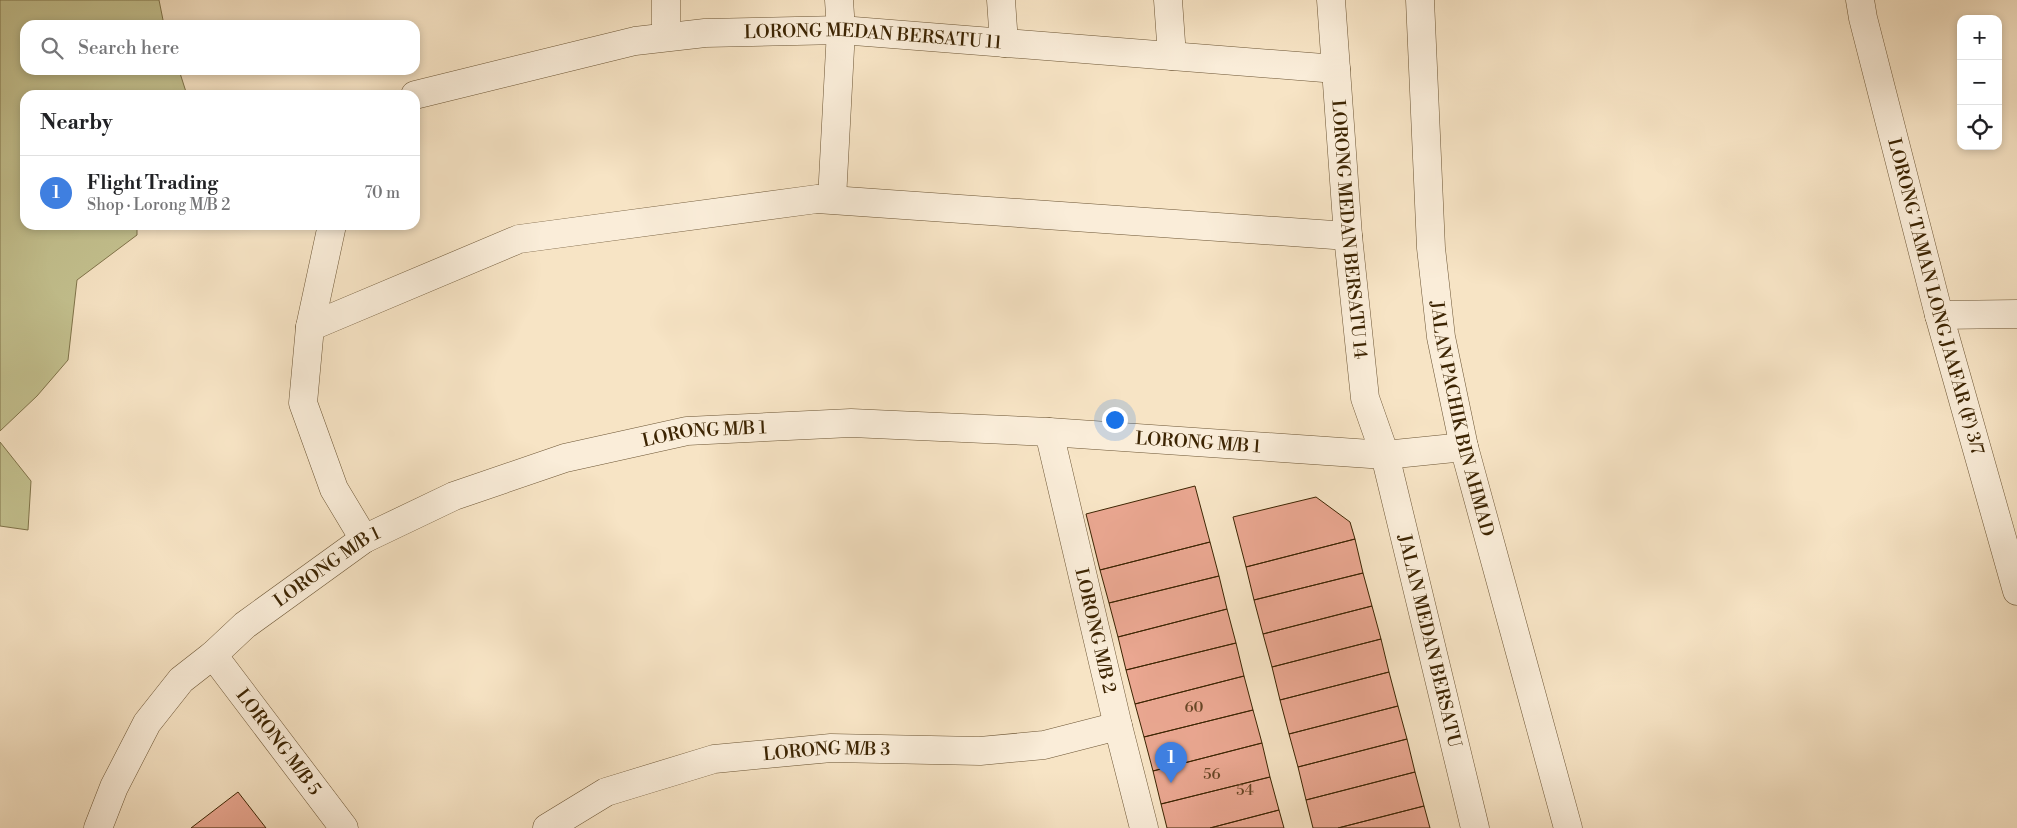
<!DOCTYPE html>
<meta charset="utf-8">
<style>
:root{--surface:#fff;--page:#f6f6f6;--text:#202124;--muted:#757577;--line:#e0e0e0;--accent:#8f2418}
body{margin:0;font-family:"Libre Bodoni",serif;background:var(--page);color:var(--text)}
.controls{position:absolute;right:15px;top:15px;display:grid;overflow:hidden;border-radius:10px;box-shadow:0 2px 8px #0003}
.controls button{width:45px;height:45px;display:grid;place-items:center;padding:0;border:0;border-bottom:1px solid var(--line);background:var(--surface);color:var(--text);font:25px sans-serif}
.you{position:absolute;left:1114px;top:419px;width:18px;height:18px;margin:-12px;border:4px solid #fff;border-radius:50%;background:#1a73e8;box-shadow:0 0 0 8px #1a73e833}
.badge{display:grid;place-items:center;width:32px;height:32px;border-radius:50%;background:var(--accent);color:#fff;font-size:16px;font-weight:700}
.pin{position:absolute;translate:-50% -41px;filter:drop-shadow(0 1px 2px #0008)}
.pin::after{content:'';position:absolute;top:26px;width:18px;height:15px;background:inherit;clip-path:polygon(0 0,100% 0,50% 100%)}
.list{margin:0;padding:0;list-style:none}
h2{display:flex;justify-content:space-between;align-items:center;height:65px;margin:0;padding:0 20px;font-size:21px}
h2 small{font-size:16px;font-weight:400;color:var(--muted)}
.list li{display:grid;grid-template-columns:32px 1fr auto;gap:15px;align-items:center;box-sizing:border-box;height:75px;padding:0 20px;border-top:1px solid var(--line)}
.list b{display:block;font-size:19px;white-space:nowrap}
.list p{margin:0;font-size:16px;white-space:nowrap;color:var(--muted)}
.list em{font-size:16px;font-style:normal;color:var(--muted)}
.icon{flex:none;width:28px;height:28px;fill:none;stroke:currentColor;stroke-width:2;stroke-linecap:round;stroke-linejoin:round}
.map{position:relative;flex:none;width:2017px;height:828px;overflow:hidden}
.search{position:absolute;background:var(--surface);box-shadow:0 2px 8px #0003;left:20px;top:20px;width:400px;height:55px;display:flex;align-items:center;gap:12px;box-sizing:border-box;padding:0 18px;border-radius:15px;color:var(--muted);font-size:19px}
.panel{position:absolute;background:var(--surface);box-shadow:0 2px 8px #0003;left:20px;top:90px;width:400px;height:140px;border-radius:15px}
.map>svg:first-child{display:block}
.green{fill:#c4c290;stroke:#80744a}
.building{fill:#eaa791;stroke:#3d2503}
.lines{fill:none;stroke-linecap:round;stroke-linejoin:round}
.minor-casing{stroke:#6c5534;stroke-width:29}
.minor{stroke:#faedd9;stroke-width:28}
.labels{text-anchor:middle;stroke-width:4;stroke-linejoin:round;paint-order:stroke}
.number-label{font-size:15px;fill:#684626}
.street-label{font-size:18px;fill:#3d2503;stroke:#faedd9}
</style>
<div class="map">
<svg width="2017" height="828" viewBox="0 0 2017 828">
<rect width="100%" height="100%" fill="#f7e4c5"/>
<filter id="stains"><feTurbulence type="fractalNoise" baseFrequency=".004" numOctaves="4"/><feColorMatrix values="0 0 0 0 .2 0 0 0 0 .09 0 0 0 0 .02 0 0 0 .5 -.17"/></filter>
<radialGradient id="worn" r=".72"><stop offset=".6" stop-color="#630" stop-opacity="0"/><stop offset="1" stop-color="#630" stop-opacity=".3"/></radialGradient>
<path class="green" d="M0 0H159L164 25H25V70H179L187 95H25V225H137V235L77 280 68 360 37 396 0 431Z
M0 442 31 481 28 530 0 526Z"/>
<path class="building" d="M1195 486 1210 542 1100 570 1086 514Z
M1316 497 1350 522 1355 539 1246 567 1233 517Z
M1355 539 1363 573 1254 600 1246 567Z
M1210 542 1219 576 1109 603 1100 570Z
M1363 573 1372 606 1263 634 1254 600Z
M1219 576 1227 609 1118 637 1109 603Z
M1372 606 1381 639 1272 667 1263 634Z
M1227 609 1236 643 1126 670 1118 637Z
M1381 639 1389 672 1280 700 1272 667Z
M1236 643 1244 676 1135 704 1126 670Z
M1389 672 1398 706 1289 734 1280 700Z
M1244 676 1253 710 1144 737 1135 704Z
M1398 706 1407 739 1298 767 1289 734Z
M1253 710 1262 743 1153 771 1144 737Z
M1407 739 1415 772 1306 800 1298 767Z
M1262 743 1270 777 1161 804 1153 771Z
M1415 772 1424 806 1338 828H1313L1306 800Z
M1270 777 1279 810 1210 828H1167L1161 804Z
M238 792 266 828H191Z
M1424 806 1430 828H1338Z
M1279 810 1284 828H1210Z"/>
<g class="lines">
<g class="minor-casing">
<g id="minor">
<path d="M666 0V36"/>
<path d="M1001 0 1004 43"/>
<path d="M1168 0 1172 56"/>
<path id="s1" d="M1331 0 1348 236 1365 398 1385 455 1475 828"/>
<path id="s2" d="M1420 0 1431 248 1441 337 1464 447 1568 828"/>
<path id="s3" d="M1860 0 1863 18 1939 315 2017 591"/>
<path id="s4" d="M415 95 635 41 705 33 841 30 1336 69"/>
<path d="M832 199 841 30 839 0"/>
<path d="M332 225 310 327 303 403 334 489 364 539"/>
<path d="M1939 315 2017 314"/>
<path d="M310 327 519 239 817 199 1348 236"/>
<path id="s5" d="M1049 432 1118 726 1144 828"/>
<path id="s6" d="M213 655 344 828"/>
<path id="s7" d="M98 828 114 787 147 723 181 680 213 655 245 625 364 539 454 496 565 458 687 431 851 423 1049 432 1385 455 1464 447"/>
<path id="s8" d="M547 828 606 792 714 759 831 748 980 751 1044 745 1118 726"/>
</g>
</g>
<use href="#minor" class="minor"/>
</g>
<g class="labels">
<g class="number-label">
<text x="1194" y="712">60</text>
<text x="1212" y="779">56</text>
<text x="1245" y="795">54</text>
</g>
<g class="street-label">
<text dy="6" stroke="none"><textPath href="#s4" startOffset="465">LORONG MEDAN BERSATU 11</textPath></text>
<text dy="6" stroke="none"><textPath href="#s1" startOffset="230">LORONG MEDAN BERSATU 14</textPath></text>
<text dy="6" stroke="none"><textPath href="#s3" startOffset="306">LORONG TAMAN LONG JAAFAR (F) 3/7</textPath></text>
<text dy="6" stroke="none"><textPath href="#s2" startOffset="422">JALAN PACHIK BIN AHMAD</textPath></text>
<text dy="6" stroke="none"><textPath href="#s7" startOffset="761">LORONG M/B 1</textPath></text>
<text dy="6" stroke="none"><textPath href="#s7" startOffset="1256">LORONG M/B 1</textPath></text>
<text dy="6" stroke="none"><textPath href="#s7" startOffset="356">LORONG M/B 1</textPath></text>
<text dy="6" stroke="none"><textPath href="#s5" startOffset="204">LORONG M/B 2</textPath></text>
<text dy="6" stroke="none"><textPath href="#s1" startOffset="651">JALAN MEDAN BERSATU</textPath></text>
<text dy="6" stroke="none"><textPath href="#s6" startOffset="109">LORONG M/B 5</textPath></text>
<text dy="6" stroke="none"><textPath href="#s8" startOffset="295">LORONG M/B 3</textPath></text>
</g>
</g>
<rect width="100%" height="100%" filter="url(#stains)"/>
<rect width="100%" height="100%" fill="url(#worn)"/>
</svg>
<div class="controls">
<button>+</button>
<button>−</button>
<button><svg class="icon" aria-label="locate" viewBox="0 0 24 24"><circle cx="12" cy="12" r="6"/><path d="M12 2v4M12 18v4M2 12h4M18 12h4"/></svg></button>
</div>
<div class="you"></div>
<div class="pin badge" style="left:1171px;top:783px;background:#3f7fe0">1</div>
<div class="search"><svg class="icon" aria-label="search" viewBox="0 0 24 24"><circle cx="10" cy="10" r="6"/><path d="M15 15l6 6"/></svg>Search here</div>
<section class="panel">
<h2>Nearby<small></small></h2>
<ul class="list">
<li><span class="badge" style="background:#3f7fe0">1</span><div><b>Flight Trading</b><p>Shop · Lorong M/B 2</p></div><em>70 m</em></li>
</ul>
</section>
</div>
